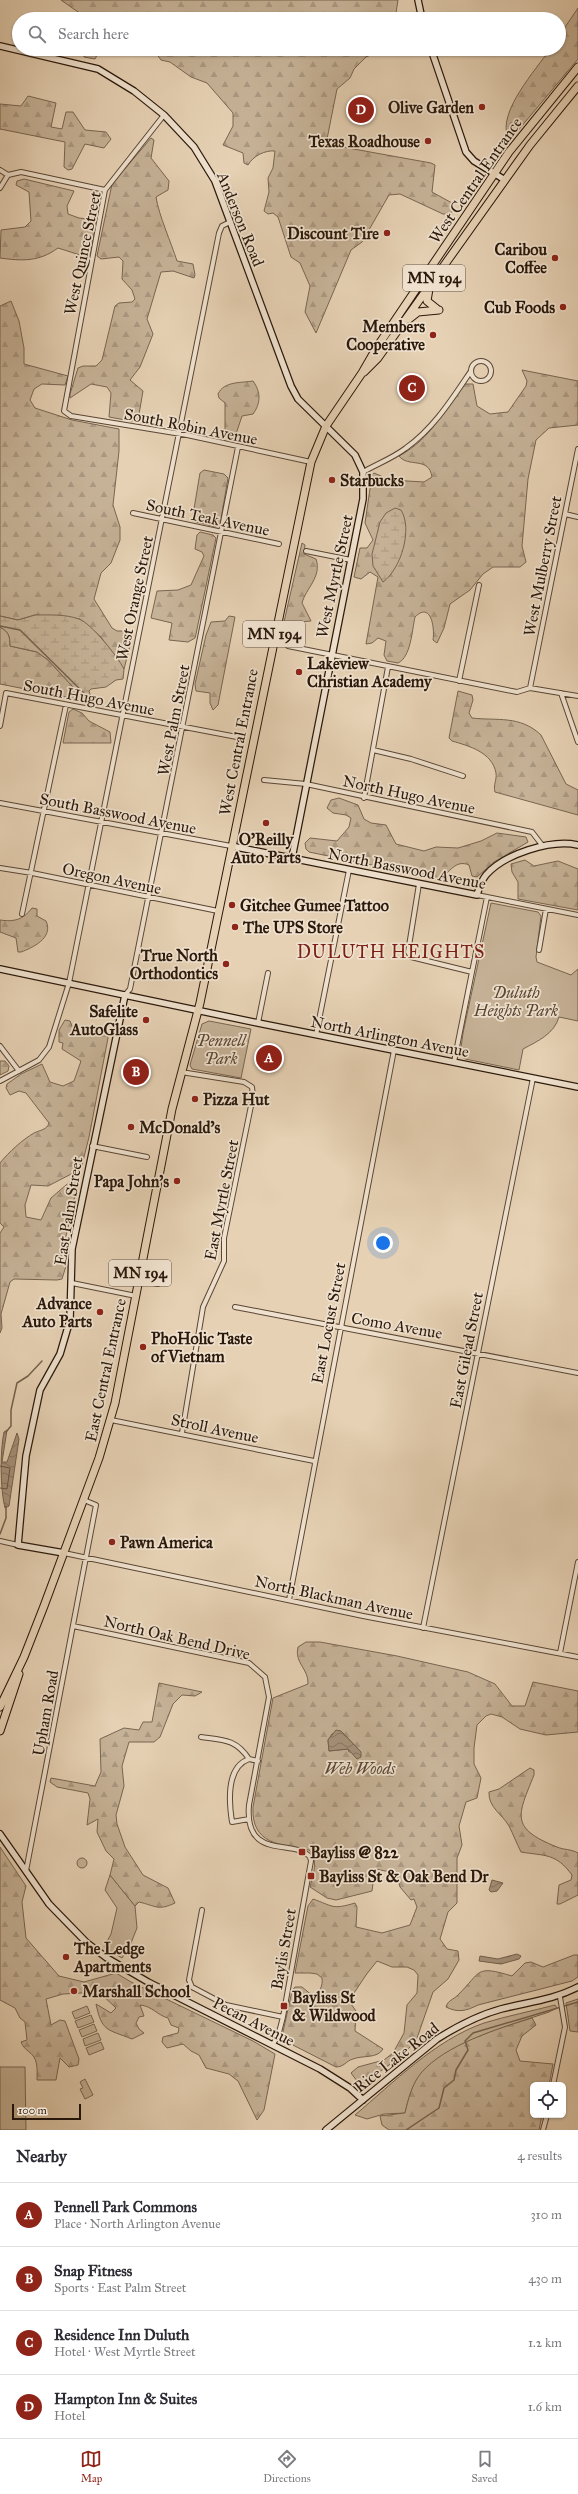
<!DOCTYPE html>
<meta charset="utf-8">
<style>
:root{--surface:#fff;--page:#f7f7f7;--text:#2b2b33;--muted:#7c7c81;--line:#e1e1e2;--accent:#8f2418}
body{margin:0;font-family:"IM FELL Great Primer",serif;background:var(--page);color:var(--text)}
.controls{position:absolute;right:12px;bottom:12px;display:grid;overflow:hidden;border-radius:6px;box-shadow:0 1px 3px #0004}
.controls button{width:36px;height:36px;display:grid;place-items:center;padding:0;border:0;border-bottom:1px solid var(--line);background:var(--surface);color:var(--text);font:20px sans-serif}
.scale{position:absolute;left:12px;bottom:10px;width:69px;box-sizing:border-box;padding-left:4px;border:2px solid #2a180b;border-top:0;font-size:11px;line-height:14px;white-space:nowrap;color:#2a180b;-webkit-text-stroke:3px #efe1ce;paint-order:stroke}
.you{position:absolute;left:383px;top:1243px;width:14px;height:14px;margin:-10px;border:3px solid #fff;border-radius:50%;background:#1a73e8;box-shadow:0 0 0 6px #1a73e833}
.badge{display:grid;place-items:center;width:26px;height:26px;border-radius:50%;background:var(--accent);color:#fff;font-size:13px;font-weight:700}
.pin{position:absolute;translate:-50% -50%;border:2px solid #fff;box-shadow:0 1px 4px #0006}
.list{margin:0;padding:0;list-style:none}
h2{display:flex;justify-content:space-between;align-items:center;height:52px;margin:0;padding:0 16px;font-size:17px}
h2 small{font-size:13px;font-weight:400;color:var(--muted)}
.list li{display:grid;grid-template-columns:26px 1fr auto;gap:12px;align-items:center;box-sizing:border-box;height:64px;padding:0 16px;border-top:1px solid var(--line)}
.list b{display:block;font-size:15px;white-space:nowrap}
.list p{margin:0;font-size:13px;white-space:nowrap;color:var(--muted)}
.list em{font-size:13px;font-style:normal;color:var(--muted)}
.icon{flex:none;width:22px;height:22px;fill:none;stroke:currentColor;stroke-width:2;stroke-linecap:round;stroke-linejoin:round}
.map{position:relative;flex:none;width:578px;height:2130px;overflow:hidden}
.search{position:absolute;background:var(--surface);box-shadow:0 1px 3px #0004;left:12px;right:12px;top:12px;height:44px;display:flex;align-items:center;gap:10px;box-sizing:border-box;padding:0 14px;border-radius:22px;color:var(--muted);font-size:15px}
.sheet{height:308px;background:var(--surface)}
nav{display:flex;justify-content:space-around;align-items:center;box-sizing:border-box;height:56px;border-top:1px solid var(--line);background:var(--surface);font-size:11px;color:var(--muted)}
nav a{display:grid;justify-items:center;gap:2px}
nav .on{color:var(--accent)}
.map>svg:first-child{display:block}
.green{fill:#c6b297;stroke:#786551}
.forest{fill:url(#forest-firs);stroke:#786551;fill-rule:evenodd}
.wetland{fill:url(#wetland-marsh);stroke:#786551}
.water{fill:url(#water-waves);stroke:#74614e}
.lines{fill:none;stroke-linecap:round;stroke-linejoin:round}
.shore{stroke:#685543;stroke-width:1}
.stream{stroke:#74614e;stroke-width:1.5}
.street-casing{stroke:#594635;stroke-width:6}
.secondary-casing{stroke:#2a180b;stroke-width:8}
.highway-casing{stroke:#2a180b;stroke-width:9}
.street{stroke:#efe1ce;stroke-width:4}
.secondary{stroke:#efe1ce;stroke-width:5.5}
.highway{stroke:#e6d1b4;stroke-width:7}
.poi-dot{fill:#8f2418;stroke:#efe1ce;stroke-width:1.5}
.labels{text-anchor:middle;stroke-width:3.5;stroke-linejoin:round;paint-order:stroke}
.shield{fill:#efe1ce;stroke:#655446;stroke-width:1}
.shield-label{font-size:15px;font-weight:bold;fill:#2a180b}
.poi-label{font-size:16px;font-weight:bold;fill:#2a180b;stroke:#efe1ce;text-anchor:start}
.street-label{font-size:16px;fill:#2a180b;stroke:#efe1ce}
.park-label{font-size:16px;font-style:italic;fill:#594635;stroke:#efe1ce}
.quarter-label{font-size:18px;letter-spacing:1px;fill:#7a1f14;stroke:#efe1ce}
</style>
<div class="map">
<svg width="578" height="2130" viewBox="0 0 578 2130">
<defs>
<pattern id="forest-firs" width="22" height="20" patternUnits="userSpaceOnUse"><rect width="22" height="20" fill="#c6b297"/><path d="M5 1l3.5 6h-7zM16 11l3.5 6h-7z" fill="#aa9881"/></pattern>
<pattern id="wetland-marsh" width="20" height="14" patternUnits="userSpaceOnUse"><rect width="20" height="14" fill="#c6b297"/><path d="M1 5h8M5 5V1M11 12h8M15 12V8" fill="none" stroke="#aa9881"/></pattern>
<pattern id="water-waves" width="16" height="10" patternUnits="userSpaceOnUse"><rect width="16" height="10" fill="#a6927b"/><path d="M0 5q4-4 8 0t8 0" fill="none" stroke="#877663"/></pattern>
</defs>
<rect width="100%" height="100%" fill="#e6d1b4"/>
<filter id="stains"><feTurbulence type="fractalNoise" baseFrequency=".005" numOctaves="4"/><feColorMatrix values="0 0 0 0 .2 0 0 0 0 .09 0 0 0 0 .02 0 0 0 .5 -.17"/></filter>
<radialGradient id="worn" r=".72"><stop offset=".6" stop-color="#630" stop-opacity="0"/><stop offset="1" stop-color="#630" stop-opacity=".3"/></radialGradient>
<path class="green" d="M491 903 538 912 541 916 536 957 537 962 571 975 578 969V1021L559 1017C554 1034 538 1041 523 1049L519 1070 465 1059 460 1055 463 1033Z
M209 1021 251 1029 241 1078 192 1069 190 1065 202 1024Z
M77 1863a5 5 0 1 1 10 0a5 5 0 1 1-10 0Z
M110 1875 135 1906 137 1928 129 1948 122 1958 104 1947 111 1934 117 1908 105 1890Z
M555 2005 557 2008 549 2012C511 2025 447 2042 421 2074 412 2084 408 2100 405 2113L384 2114 367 2119 355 2115C393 2083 435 2040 484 2023 507 2016 532 2011 555 2005Z
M87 2006 90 2013 75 2019 72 2012Z
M91 2015 94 2022 78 2028 75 2021Z
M94 2024 97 2031 82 2037 79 2030Z
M98 2033 101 2040 85 2046 83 2039Z
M101 2042 104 2049 89 2055 86 2048Z
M0 2067H25L26 2130H0Z
M85 2079 93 2095 85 2099 80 2089 83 2088 80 2082Z"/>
<path class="forest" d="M61 0H398L395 19H88Z
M578 8V59L515 134 508 138C497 112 536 70 550 49H559V36Z
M84 49H100L95 59 84 57Z
M153 49H385L366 57 354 69 350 78 337 89 326 144 431 163 435 165 432 192 452 203 453 211 449 214H443L400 194 389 195 362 242 351 250 316 333 305 312 310 286 300 263 291 257 278 217 273 213 268 214 264 211 269 192 268 178 273 168 275 151C265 150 253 156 248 165L244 163 243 153 223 145 233 126V113L207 83 191 77 170 62 161 60Z
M28 96 56 103 51 127 62 129 66 112H73L85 130 106 132 111 139 104 148 85 144 72 169 68 170 64 167 65 142 0 129V104L21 106Z
M151 138 154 140 151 158 169 181 168 190 156 197C159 216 171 242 177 261L193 264 195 275 194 278 173 271 161 272 147 319 153 334 140 367 130 380 143 391 138 420 131 421 109 417 111 393 107 387 91 384 70 398V394L78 368 83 366H96L102 360 115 306 119 303 132 302 135 299 132 290 122 279 123 261 119 257 101 259 97 256 112 184Z
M24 179 74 191 67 206 68 214 79 218 97 220 90 255H80L58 248C39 262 22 261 0 258L1 230 25 227 31 221 29 192 16 185 17 181Z
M11 301 19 321 24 348V364L68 376 65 385 42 384 34 389 30 400 35 408 72 420 119 429V451L113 505 120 527V540L111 563 101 573 94 599 112 628 117 631H130L131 642 124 669 101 637 80 619 35 615 18 620 0 616V306Z
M522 370 578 381V425L549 428 536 440 528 479 522 546 526 562 520 567H493L483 574 470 590 450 604 444 628 437 643 433 640C435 628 431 601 415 617 412 630 411 657 398 663L387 661 384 655 386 641 378 638 372 643 366 644 378 577 370 572 361 579 354 577 360 548H367L373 540 365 523 372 475 374 473 390 480 424 482 432 477C429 456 408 468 399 456 432 438 443 411 465 384H473L477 406 490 414 508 412 526 386 527 381Z
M253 381C261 392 261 403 253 414L242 416 234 440 229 441 225 435V403L219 398 218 394C224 381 241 383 253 381Z
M204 470 224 474 228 478 220 525 216 527 192 521 200 473Z
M200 532 213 535 216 538 196 634 195 638 188 642 169 640 172 623 151 618 157 591 178 590 191 585 204 556 202 552 195 549 197 535Z
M302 543 305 545 304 554 316 559C322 577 306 588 302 603L311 621 299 622 291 641 281 639V635Z
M229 616 235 617 218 705 213 710 210 703V693L196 691 195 684 206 635 211 622 225 621Z
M0 627C9 632 10 636 10 646L37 652 48 660 86 701 0 684Z
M458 691 472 695 473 700 469 713 472 718C497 721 520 715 541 735L566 784 578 790V815L495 792C493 785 497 780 496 773 492 752 469 746 452 741L449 738Z
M73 709 82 713 89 721 110 732 111 743H63L69 712Z
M339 798 358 805 364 819 371 823 386 825 396 844 424 851 436 847 458 848 481 841 497 833 526 837 528 842 494 862 477 877 472 876 469 865C455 859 450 873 439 879L309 852 306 849 305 843 310 838 337 841 349 827 351 818 346 815 333 813 327 808 331 800Z
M525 860 534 866 558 861 578 869V910L518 899V882L512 872 511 864Z
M32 908 37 909V916L46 921C54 938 32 948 21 952H18L16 938 0 932V920C14 922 23 920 32 908Z
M65 1020 70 1021 75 1033 99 1030 107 1034 108 1038 89 1137 81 1169 48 1186 31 1185 25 1205 26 1217 41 1220 51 1198 73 1179H79L63 1249 66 1266 62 1279 57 1280 14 1279 10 1282 1 1314 2 1328 0 1333V1233L4 1227 0 1223V1163C9 1152 22 1140 34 1133 40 1130 47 1130 49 1123L26 1093 19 1091 10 1095 6 1088 7 1084 21 1074 42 1064 50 1082 63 1086 74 1081 81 1061 62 1049 63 1043 59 1042V1030Z
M0 1061H5L9 1066 8 1071 0 1075Z
M306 1642H320L397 1656 468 1672 495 1684 512 1706H525L533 1682 578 1691V1732L546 1735 520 1729 502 1717 491 1714 486 1716 477 1725 474 1748V1764L481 1778 477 1798 466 1802 459 1826 462 1845 457 1858V1903L448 1912 440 1939 447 1949 458 1951 459 1960 448 1979 433 1992 416 2041 400 2057 364 2083 357 2081 351 2073 358 2067 384 2060 393 2053 404 2033 407 2005 417 1993 418 1975 414 1970 407 1967H392L377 1961 366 1975 352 1996 351 2004 356 2011 355 2031 383 2049C377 2059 363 2055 353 2059 346 2061 344 2067 336 2067L285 2041 283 2032 292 1991 295 1987H302L313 1996C320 1992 323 1986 322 1978L317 1974 310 1973H295L308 1906 313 1899C333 1906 332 1910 355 1903L357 1907 356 1927 382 1933 410 1925 417 1907 414 1899 411 1900 400 1887 396 1873 375 1869 372 1891 336 1900 327 1898 310 1887C313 1875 319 1860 309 1850 280 1845 251 1844 253 1807L273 1698 308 1684C309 1669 294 1663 298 1647ZM341 1731 361 1752H349L348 1749 329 1751 328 1740 332 1734Z
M159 1683 202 1692 195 1696 182 1695 173 1704 160 1737 154 1742H129L122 1766 124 1786 116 1815 117 1824 125 1847 143 1875 168 1888 175 1903C158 1911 156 1906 139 1902L135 1906 110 1875 114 1859 106 1851 97 1832 98 1819 87 1825 90 1799 88 1793 57 1787 50 1782 51 1778 95 1786 101 1772 100 1739 124 1728 139 1730 143 1722H152Z
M530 1768 534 1770V1775C518 1815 509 1828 557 1847 564 1850 571 1849 578 1853V1895L560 1904H557L559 1885 571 1880 572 1875C556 1853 545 1856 521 1852 517 1844 513 1834 509 1826 502 1814 488 1807 489 1792L499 1789Z
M0 1847 26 1886 22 1902 26 1938 59 1976 84 1982 116 1973 131 1982 253 2041 275 2054 264 2110 257 2120 238 2081 229 2074 206 2068 199 2055 191 2051 183 2044 167 2048 162 2042 163 2037 178 2033 179 2028 171 2025 168 2018C157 2015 152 2006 140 2005L144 2016 139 2017 136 2023 139 2029 144 2033 132 2039C107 2029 102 2032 96 2004L111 2013 116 2008 99 1992 63 1994 46 1999 51 2025 60 2020 65 2021 79 2059 78 2065 69 2067 60 2058 56 2080H37C37 2072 38 2064 34 2057 30 2051 24 2050 21 2042L27 2040 25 2022 20 2018 15 2008 0 2000Z
M574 1955H578V1977L572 1981 478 2005C466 2011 458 2013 446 2007 448 2000 453 2000 458 1995 482 1971 475 1965 512 1976L525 1963 531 1962 543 1967Z
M578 1999V2032L570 2031 566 2003Z
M532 2018 536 2025 522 2036 516 2050 520 2061 553 2064 549 2085H533V2115H542L539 2130H389L382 2125 380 2116 405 2113C408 2100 412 2084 421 2073 445 2045 497 2029 532 2018Z"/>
<path class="wetland" d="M395 508 401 510C413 529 401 569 383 582L373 566 372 554 380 522 386 513Z
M35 615C49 615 65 614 79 619 91 623 118 657 124 669L123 679 116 680 106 687 91 689 89 691 92 700 86 701 48 660 37 652 10 646C10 636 9 632 0 627V616L18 620Z"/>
<path class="water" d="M7 1430 2 1462H7L17 1433 19 1439 9 1506 5 1508C0 1489 0 1450 4 1432Z
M336 1730 341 1731 361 1752V1757L357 1759 348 1749 329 1751 328 1740Z
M492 1880 503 1883 497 1891 491 1892 489 1890Z
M517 1954 521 1956 519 1959 501 1964 479 1961 480 1956 498 1959Z"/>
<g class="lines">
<path class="shore" d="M0 1466 10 1468 7 1489 0 1488"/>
<path class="stream" d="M0 626 20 630 90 699
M6 1432 11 1426V1410L17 1383 28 1376 42 1361
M0 1534 6 1518V1506
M406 2130 439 2108 444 2088 454 2080 456 2070 468 2050 465 2041 473 2033 578 2002"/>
<g class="street-casing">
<path id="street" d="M164 115 105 190 64 411 71 416 187 435 311 462
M0 170 8 175
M0 188 8 175 21 172 105 190
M471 371a10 10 0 1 1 20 0a10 10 0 1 1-20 0Z
M363 472C377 464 393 458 406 448 434 428 452 399 471 371
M133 513 279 544
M565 514 578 517
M306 551 351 560
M288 646 517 692 530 688 578 696
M459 681 479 585
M530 688 578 449
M561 693 578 742
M0 726 6 693 237 737
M373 750 411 759 463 776
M264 780 306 784 532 832 542 845
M364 798 388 667
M0 803 231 846
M0 868 32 873 218 911
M419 884 408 952 411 957 472 972
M477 895 578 915
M22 914 66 705
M539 950 546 909
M125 995 130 989 238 447
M258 1023 268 973
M316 1035 349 870
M0 1046 19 1071
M454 1062 487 897
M181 1072 244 1082 252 1087 253 1096 224 1238V1261L203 1307 182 1433
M0 1081 39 1060 49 1047 69 983 219 233 222 226 230 222
M92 1146 147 1157
M139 1280 158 1284
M72 1283 136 1296
M235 1307 578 1373
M111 1420 314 1461
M0 1541 18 1545
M64 1553 363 1616 578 1657
M289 1600 394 1050
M73 1626 249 1663 265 1677 269 1697 249 1805C244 1862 295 1838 310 1857L311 1861 283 2017 278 2036 273 2044
M423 1628 533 1078
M560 1653 578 1562
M201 1737C223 1740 236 1739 249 1759L258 1761
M249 1819 232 1822C229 1803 226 1767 249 1759
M26 1871 96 1505 84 1500
M202 1910 189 1980 192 1987 226 2005 283 2017
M553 2085 565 2027 560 1997
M543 2130 547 2115"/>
</g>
<g class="secondary-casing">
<path id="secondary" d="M418 0 422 19
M0 46 98 69 134 91 164 115 194 147 215 181 291 386 298 399 355 455 363 472V499L292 858
M431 49 466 152 474 161 505 180
M231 846 477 895C479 888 481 881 486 875 504 854 551 839 578 845
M0 969 258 1023 578 1087
M64 1553 18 1545 26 1456 40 1390 60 1354 70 1320 72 1249 125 995
M0 1834 49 1904 87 1943 107 1958 148 1982 320 2069 350 2088 363 2100
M326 2130 437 2039C456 2027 479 2015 501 2009 528 2002 553 2000 578 1987"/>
</g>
<g class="highway-casing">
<path id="highway" d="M429 289 427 301 437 309
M409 319 418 312 439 310
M364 372 378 358 530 145 578 86
M0 1707 24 1657 44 1606 99 1458 115 1403 172 1109 200 1003 311 462 326 426 362 373 377 347 509 152 578 67
M0 1731 19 1674"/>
</g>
<use href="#street" class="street"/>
<use href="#secondary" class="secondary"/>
<use href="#highway" class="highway"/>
</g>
<g class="poi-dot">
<circle cx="482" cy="107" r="4"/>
<circle cx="428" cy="141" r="4"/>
<circle cx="387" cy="233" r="4"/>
<circle cx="555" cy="258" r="4"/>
<circle cx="563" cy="307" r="4"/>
<circle cx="433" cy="335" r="4"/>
<circle cx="332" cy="480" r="4"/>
<circle cx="299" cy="672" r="4"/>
<circle cx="266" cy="823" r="4"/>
<circle cx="232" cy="905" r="4"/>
<circle cx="235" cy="927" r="4"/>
<circle cx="226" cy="964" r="4"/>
<circle cx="146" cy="1020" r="4"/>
<circle cx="195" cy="1099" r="4"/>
<circle cx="131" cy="1127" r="4"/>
<circle cx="177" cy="1181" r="4"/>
<circle cx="100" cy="1312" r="4"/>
<circle cx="143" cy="1347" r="4"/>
<circle cx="112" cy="1542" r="4"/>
<rect x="298" y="1848" width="8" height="8" rx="2"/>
<rect x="307" y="1872" width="8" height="8" rx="2"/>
<circle cx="66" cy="1957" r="4"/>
<circle cx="74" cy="1991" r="4"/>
<rect x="280" y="2002" width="8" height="8" rx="2"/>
</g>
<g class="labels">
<g class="shield">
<rect x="403" y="265" width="62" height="26" rx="3"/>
<rect x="243" y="621" width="62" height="26" rx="3"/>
<rect x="109" y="1260" width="62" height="26" rx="3"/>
</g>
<g class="shield-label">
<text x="434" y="283">MN 194</text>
<text x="274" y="639">MN 194</text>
<text x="140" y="1278">MN 194</text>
</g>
<g class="poi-label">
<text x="474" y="113" text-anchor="end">Olive Garden</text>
<text x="420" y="147" text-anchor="end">Texas Roadhouse</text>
<text x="379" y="239" text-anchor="end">Discount Tire</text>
<text x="547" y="255" text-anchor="end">Caribou<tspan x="547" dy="18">Coffee</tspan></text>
<text x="555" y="313" text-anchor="end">Cub Foods</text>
<text x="425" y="332" text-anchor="end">Members<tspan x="425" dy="18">Cooperative</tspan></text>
<text x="340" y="486">Starbucks</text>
<text x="307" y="669">Lakeview<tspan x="307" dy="18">Christian Academy</tspan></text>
<text x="266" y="845" text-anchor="middle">O'Reilly<tspan x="266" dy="18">Auto Parts</tspan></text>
<text x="240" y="911">Gitchee Gumee Tattoo</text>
<text x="243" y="933">The UPS Store</text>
<text x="218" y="961" text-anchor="end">True North<tspan x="218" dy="18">Orthodontics</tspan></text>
<text x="138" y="1017" text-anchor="end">Safelite<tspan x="138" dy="18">AutoGlass</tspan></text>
<text x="203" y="1105">Pizza Hut</text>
<text x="139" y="1133">McDonald's</text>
<text x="169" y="1187" text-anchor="end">Papa John's</text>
<text x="92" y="1309" text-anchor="end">Advance<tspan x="92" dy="18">Auto Parts</tspan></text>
<text x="151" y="1344">PhoHolic Taste<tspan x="151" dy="18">of Vietnam</tspan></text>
<text x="120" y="1548">Pawn America</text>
<text x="310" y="1858">Bayliss @ 822</text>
<text x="319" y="1882">Bayliss St &amp; Oak Bend Dr</text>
<text x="74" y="1954">The Ledge<tspan x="74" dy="18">Apartments</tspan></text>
<text x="82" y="1997">Marshall School</text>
<text x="292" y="2003">Bayliss St<tspan x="292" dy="18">&amp; Wildwood</tspan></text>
</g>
<g class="street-label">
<text transform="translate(475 180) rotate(-55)" y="6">West Central Entrance</text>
<text transform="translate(241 219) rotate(68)" y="6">Anderson Road</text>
<text transform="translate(82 253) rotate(-78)" y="6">West Quince Street</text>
<text transform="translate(191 426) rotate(11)" y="6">South Robin Avenue</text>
<text transform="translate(208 517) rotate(12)" y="6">South Teak Avenue</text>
<text transform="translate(542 566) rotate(-79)" y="6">West Mulberry Street</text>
<text transform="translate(334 576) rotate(-78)" y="6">West Myrtle Street</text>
<text transform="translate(134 598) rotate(-78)" y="6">West Orange Street</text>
<text transform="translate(89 697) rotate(11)" y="6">South Hugo Avenue</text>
<text transform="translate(173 720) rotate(-79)" y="6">West Palm Street</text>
<text transform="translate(238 742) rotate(-79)" y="6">West Central Entrance</text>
<text transform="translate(409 794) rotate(12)" y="6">North Hugo Avenue</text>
<text transform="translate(118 813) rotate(11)" y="6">South Basswood Avenue</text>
<text transform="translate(407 868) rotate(11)" y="6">North Basswood Avenue</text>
<text transform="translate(112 878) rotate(12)" y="6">Oregon Avenue</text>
<text transform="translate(390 1036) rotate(11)" y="6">North Arlington Avenue</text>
<text transform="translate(221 1200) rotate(-79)" y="6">East Myrtle Street</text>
<text transform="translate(68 1211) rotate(-81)" y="6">East Palm Street</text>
<text transform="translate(328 1323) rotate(-79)" y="6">East Locust Street</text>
<text transform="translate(397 1325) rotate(10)" y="6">Como Avenue</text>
<text transform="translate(466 1350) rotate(-79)" y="6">East Gilead Street</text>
<text transform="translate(105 1370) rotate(-78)" y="6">East Central Entrance</text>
<text transform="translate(215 1428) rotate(12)" y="6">Stroll Avenue</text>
<text transform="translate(334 1597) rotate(12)" y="6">North Blackman Avenue</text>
<text transform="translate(177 1637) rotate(13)" y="6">North Oak Bend Drive</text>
<text transform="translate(45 1713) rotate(-80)" y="6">Upham Road</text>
<text transform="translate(283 1949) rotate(-80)" y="6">Baylis Street</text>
<text transform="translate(254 2021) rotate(27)" y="6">Pecan Avenue</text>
<text transform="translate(396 2057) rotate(-38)" y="6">Rice Lake Road</text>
</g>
<g class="park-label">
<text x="516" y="998">Duluth<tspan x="516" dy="18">Heights Park</tspan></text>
<text x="221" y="1046">Pennell<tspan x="221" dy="18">Park</tspan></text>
<text x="360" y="1774">Web Woods</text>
</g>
<g class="quarter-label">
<text x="391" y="958">DULUTH HEIGHTS</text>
</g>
</g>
<rect width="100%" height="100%" filter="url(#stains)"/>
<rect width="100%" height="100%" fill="url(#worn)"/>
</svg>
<div class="controls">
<button><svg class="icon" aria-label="locate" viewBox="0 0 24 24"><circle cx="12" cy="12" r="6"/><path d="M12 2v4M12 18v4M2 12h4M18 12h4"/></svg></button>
</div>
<div class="scale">100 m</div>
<div class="you"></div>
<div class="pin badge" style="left:269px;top:1058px">A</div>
<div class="pin badge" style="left:136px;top:1072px">B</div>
<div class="pin badge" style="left:412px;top:388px">C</div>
<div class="pin badge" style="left:361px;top:110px">D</div>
<div class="search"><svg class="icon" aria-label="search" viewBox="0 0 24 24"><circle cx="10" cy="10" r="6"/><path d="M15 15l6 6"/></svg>Search here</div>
</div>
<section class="sheet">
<h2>Nearby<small>4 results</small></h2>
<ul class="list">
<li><span class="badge">A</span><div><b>Pennell Park Commons</b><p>Place · North Arlington Avenue</p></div><em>310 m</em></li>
<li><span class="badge">B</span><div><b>Snap Fitness</b><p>Sports · East Palm Street</p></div><em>430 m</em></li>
<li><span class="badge">C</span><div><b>Residence Inn Duluth</b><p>Hotel · West Myrtle Street</p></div><em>1.2 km</em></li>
<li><span class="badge">D</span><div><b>Hampton Inn &amp; Suites</b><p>Hotel</p></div><em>1.6 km</em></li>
</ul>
</section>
<nav>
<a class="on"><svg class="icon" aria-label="map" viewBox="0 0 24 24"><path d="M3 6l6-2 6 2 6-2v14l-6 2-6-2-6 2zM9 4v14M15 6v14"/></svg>Map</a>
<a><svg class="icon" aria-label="directions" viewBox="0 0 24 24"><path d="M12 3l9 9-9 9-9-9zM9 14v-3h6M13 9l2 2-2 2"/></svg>Directions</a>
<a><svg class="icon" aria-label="saved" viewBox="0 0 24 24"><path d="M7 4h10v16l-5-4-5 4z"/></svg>Saved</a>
</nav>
